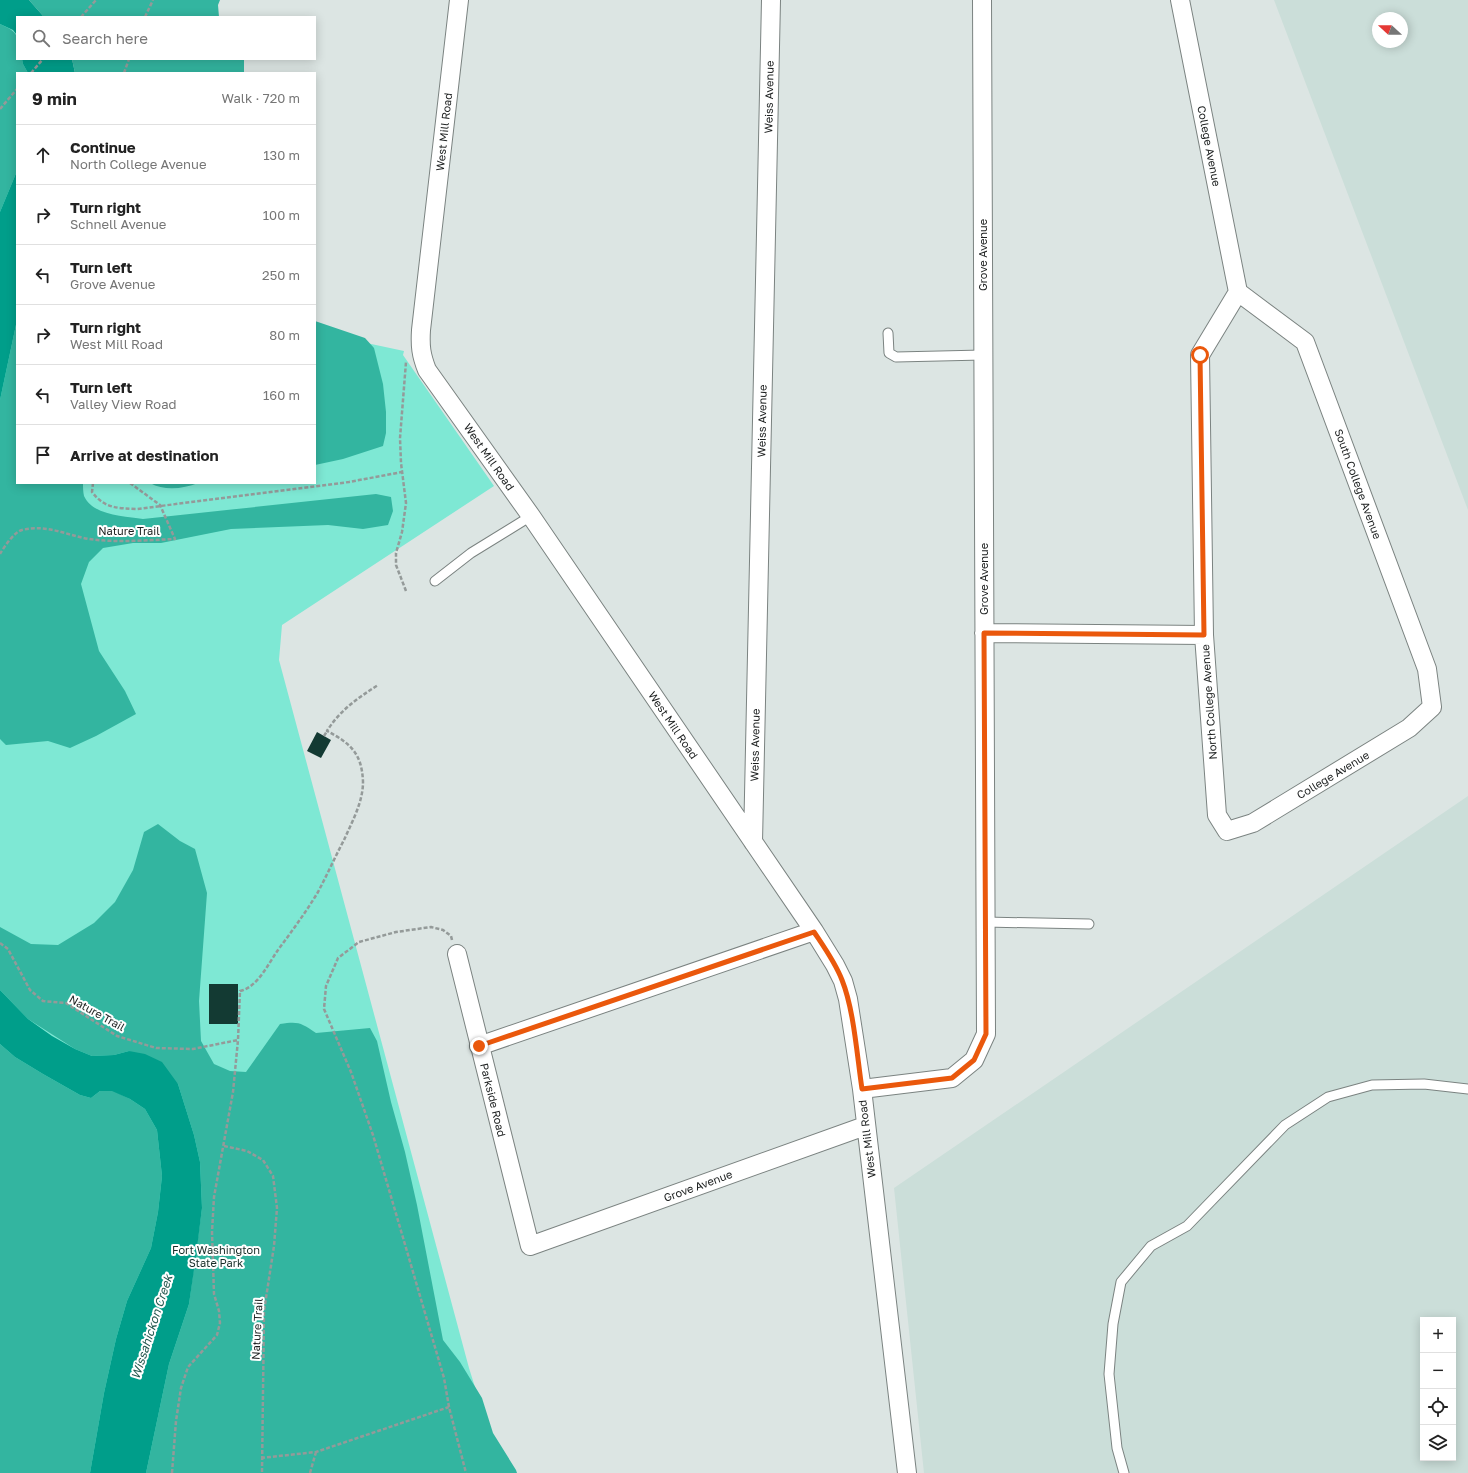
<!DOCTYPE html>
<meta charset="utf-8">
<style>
:root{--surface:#fff;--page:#f2f2f2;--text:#222;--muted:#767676;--line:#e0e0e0}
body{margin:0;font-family:"Golos Text",sans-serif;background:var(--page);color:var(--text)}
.controls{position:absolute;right:12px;bottom:12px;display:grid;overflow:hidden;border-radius:0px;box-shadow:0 2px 10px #0003}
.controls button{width:36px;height:36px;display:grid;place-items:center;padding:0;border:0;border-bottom:1px solid var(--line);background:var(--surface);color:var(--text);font:20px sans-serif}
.compass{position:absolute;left:1372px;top:12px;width:36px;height:36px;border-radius:50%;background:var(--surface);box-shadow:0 2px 10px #0003;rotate:291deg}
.stop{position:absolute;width:12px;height:12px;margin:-9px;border:3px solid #ea580c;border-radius:50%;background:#fff}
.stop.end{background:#ea580c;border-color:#fff;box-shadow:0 1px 4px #0008}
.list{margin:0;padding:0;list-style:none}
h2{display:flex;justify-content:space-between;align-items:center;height:52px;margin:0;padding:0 16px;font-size:17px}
h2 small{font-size:13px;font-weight:400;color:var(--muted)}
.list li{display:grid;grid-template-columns:26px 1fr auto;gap:12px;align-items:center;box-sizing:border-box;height:60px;padding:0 16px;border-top:1px solid var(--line)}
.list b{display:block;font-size:15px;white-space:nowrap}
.list p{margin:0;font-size:13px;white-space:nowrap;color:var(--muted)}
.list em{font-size:13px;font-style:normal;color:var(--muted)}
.icon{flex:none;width:22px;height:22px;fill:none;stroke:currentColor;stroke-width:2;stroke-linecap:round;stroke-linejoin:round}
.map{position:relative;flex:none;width:1468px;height:1473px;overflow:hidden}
.search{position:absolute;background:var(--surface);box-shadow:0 2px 10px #0003;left:16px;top:16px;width:300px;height:44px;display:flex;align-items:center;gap:10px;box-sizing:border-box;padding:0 14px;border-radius:0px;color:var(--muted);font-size:15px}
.panel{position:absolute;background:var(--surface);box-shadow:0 2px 10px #0003;left:16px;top:72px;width:300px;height:412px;border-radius:0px}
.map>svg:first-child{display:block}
.built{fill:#cbded9;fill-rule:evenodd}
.green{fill:#7ee8d4}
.forest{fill:#33b5a0}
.water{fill:#009e8a}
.building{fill:#133a33}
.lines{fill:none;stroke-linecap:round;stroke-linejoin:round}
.service-casing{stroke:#7b8381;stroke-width:11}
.minor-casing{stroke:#7b8381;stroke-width:20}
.path{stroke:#949a99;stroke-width:2.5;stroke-dasharray:4 2;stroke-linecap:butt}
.service{stroke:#fff;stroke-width:9}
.minor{stroke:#fff;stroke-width:18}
.route{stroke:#ea580c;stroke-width:5}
.labels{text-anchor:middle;stroke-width:4;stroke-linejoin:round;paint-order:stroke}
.street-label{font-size:11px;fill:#1c1f1f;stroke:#fff}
.park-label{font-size:11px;fill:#182e29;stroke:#fff}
.water-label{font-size:12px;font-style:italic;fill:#24574e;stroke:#fff}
</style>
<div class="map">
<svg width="1468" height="1473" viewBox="0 0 1468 1473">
<rect width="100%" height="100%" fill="#dce5e3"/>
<path class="built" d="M1274 0H1468V510ZM1378 18H1402V42H1378Z
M1468 796V1473H924L894 1188ZM1423 1320H1453V1458H1423Z"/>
<path class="green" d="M0 7 17 20V59H50L62 73H17V483H315V332L404 351 403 355 494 486 282 625 279 660 469 1368 502 1473H0Z"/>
<path class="forest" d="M29 0H220L218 5 219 17H44Z
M0 24C22 34 17 36 17 59H22L23 64 28 73H17V171L0 212Z
M72 59H244V73H75Z
M17 320V483H83C83 487 83 492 84 496 93 516 125 516 143 519L376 494 391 497 393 511 388 525 363 529 328 525 231 529 161 543H133L103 548 89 562 81 584 99 651 125 691 136 714 96 736 70 748 48 741 6 745 0 739V400Z
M315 321 365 338 374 348 383 384 386 412V433L383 446 343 459 315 465Z
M150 483H198C183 489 164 491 150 483Z
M158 824 180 841 195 849 207 893 199 1001 201 1041 214 1064 230 1071 246 1072 280 1024C299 1021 301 1023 316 1033L370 1028 377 1041 391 1102 405 1152 417 1205 443 1340 460 1362 482 1398 493 1433 516 1470 517 1473H146L169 1364 189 1304 202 1208 200 1162 194 1135 178 1084 129 1051 114 1055 92 1056 75 1049 28 1019 0 990V927L31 944 58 945 94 923 115 902 133 870 144 832Z
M0 1044 15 1057 43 1074 80 1095 91 1098 100 1091 112 1090 130 1099 145 1109 157 1130 162 1176 158 1212 151 1248 127 1301 116 1339 104 1393 90 1473H0Z"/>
<path class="water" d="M0 0H29L44 17H17V35L13 30 0 24Z
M22 59H72L75 73H28L23 64Z
M17 171V320L0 400V212Z
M0 990 28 1019 52 1036 75 1049 92 1056 114 1055 129 1051 145 1054 162 1062 178 1084 194 1135 200 1162 202 1208 196 1256 189 1304 169 1364 146 1473H90L104 1393 116 1339 127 1301 151 1248 158 1212 162 1176 157 1130 145 1109 130 1099 112 1091H100L91 1098 80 1095 43 1074 15 1057 0 1044Z"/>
<path class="building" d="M317 732 331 740 321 758 307 751Z
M209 984H238V1024H209Z"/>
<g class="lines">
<g class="service-casing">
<path id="service" d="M888 333 889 353 896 357 983 355
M435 581 471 553 531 516
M985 922 1089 924
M1124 1473 1117 1448 1109 1374 1113 1324 1121 1282 1151 1246 1187 1226 1285 1125 1328 1097 1372 1085 1424 1084 1468 1089"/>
</g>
<g class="minor-casing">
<path id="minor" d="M459 0 421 330C420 346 421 355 427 370L531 516 814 931 835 965 843 981 848 999 862 1089 907 1473
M1180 0 1238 292
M1238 292 1305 342 1427 669 1432 707 1409 728 1253 823 1227 831 1217 815 1204 635 1200 355Z
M984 633 1204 635
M753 842 771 0
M457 954 530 1246 865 1126
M479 1046 814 931
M862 1089 952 1078 974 1060 986 1034 982 0"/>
</g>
<path class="path" d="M81 17 96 0
M145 17 153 0
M31 73 43 59
M124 73 129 59
M0 109 17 89
M93 483 92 492C105 509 118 508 137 509L349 482 402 472
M0 554C4 547 14 532 22 530 47 524 66 535 89 539 117 543 147 540 175 539L160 505 130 483
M406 591 396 565V553L402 532 406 503 401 463 400 438 406 362
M324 736 327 731
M452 940 451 936 443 930 431 927 396 932 359 942 338 958 326 986 324 1009 351 1072 373 1135 444 1378 449 1407 466 1473
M0 943 8 949 30 990 43 1001 66 1003 117 1036 156 1048 193 1049 238 1040
M224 1146 247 1151 263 1160 273 1176 277 1208 274 1246 264 1311 262 1473
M261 1458 316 1452 449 1407
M172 1473 176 1421 181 1388 188 1367 217 1335 220 1323 219 1311 214 1294 212 1232 214 1197 233 1092 238 1040 240 991C258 987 268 964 278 950 292 931 306 912 318 892 327 875 335 857 344 840 352 822 363 802 363 782 362 753 350 743 327 731 340 710 358 698 378 685
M310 1473 316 1452"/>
<use href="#service" class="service"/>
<use href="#minor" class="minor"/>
</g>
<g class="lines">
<path class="route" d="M479 1046 814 932C824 947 835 962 842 980 854 1010 857 1056 862 1089L952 1078 974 1060 986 1034 984 633 1204 635 1200 355"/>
</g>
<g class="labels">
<g class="street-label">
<text transform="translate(769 97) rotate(-89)" y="4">Weiss Avenue</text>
<text transform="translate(444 132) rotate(-84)" y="4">West Mill Road</text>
<text transform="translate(1209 146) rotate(79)" y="4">College Avenue</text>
<text transform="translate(983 255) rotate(-90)" y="4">Grove Avenue</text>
<text transform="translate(762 421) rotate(-89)" y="4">Weiss Avenue</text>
<text transform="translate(489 457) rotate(55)" y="4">West Mill Road</text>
<text transform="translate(1358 484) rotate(70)" y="4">South College Avenue</text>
<text x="129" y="535">Nature Trail</text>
<text transform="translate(984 579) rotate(-90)" y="4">Grove Avenue</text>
<text transform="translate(1209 702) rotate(-94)" y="4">North College Avenue</text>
<text transform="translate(673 725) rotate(56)" y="4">West Mill Road</text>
<text transform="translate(755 745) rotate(-89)" y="4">Weiss Avenue</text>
<text transform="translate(1333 775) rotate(-31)" y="4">College Avenue</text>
<text transform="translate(97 1013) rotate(29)" y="4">Nature Trail</text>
<text transform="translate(493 1100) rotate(76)" y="4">Parkside Road</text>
<text transform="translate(867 1139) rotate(-97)" y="4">West Mill Road</text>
<text transform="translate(698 1186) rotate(-20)" y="4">Grove Avenue</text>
<text transform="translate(257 1329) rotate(-87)" y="4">Nature Trail</text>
</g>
<g class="park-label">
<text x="216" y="1254">Fort Washington<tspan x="216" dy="13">State Park</tspan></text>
</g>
<g class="water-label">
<text transform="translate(152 1327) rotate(-72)" y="4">Wissahickon Creek</text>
</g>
</g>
</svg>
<div class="controls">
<button>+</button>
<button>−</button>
<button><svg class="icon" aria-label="locate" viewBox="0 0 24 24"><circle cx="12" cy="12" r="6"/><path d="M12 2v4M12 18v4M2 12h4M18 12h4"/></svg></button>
<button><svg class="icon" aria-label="layers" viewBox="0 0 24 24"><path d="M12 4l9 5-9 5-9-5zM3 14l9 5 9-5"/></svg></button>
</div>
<svg class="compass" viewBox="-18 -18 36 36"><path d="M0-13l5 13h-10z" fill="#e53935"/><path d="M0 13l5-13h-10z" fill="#767676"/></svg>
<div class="stop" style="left:1200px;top:355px"></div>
<div class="stop end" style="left:479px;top:1046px"></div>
<div class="search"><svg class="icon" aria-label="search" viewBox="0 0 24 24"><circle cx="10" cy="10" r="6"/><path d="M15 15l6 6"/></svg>Search here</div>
<section class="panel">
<h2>9 min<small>Walk · 720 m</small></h2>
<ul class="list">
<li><svg class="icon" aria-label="ahead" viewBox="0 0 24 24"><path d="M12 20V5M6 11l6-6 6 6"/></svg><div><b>Continue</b><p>North College Avenue</p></div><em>130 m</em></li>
<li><svg class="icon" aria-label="right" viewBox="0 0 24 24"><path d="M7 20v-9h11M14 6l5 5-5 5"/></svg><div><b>Turn right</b><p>Schnell Avenue</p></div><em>100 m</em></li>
<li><svg class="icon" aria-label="left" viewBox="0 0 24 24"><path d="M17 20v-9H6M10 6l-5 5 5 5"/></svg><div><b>Turn left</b><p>Grove Avenue</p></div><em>250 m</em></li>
<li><svg class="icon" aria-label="right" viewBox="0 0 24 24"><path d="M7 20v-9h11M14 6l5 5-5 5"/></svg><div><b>Turn right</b><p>West Mill Road</p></div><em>80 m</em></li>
<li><svg class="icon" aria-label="left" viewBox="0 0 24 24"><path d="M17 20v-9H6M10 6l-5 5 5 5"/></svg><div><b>Turn left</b><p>Valley View Road</p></div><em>160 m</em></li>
<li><svg class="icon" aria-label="arrive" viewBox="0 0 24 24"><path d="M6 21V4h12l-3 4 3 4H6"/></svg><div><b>Arrive at destination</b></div></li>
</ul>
</section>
</div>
